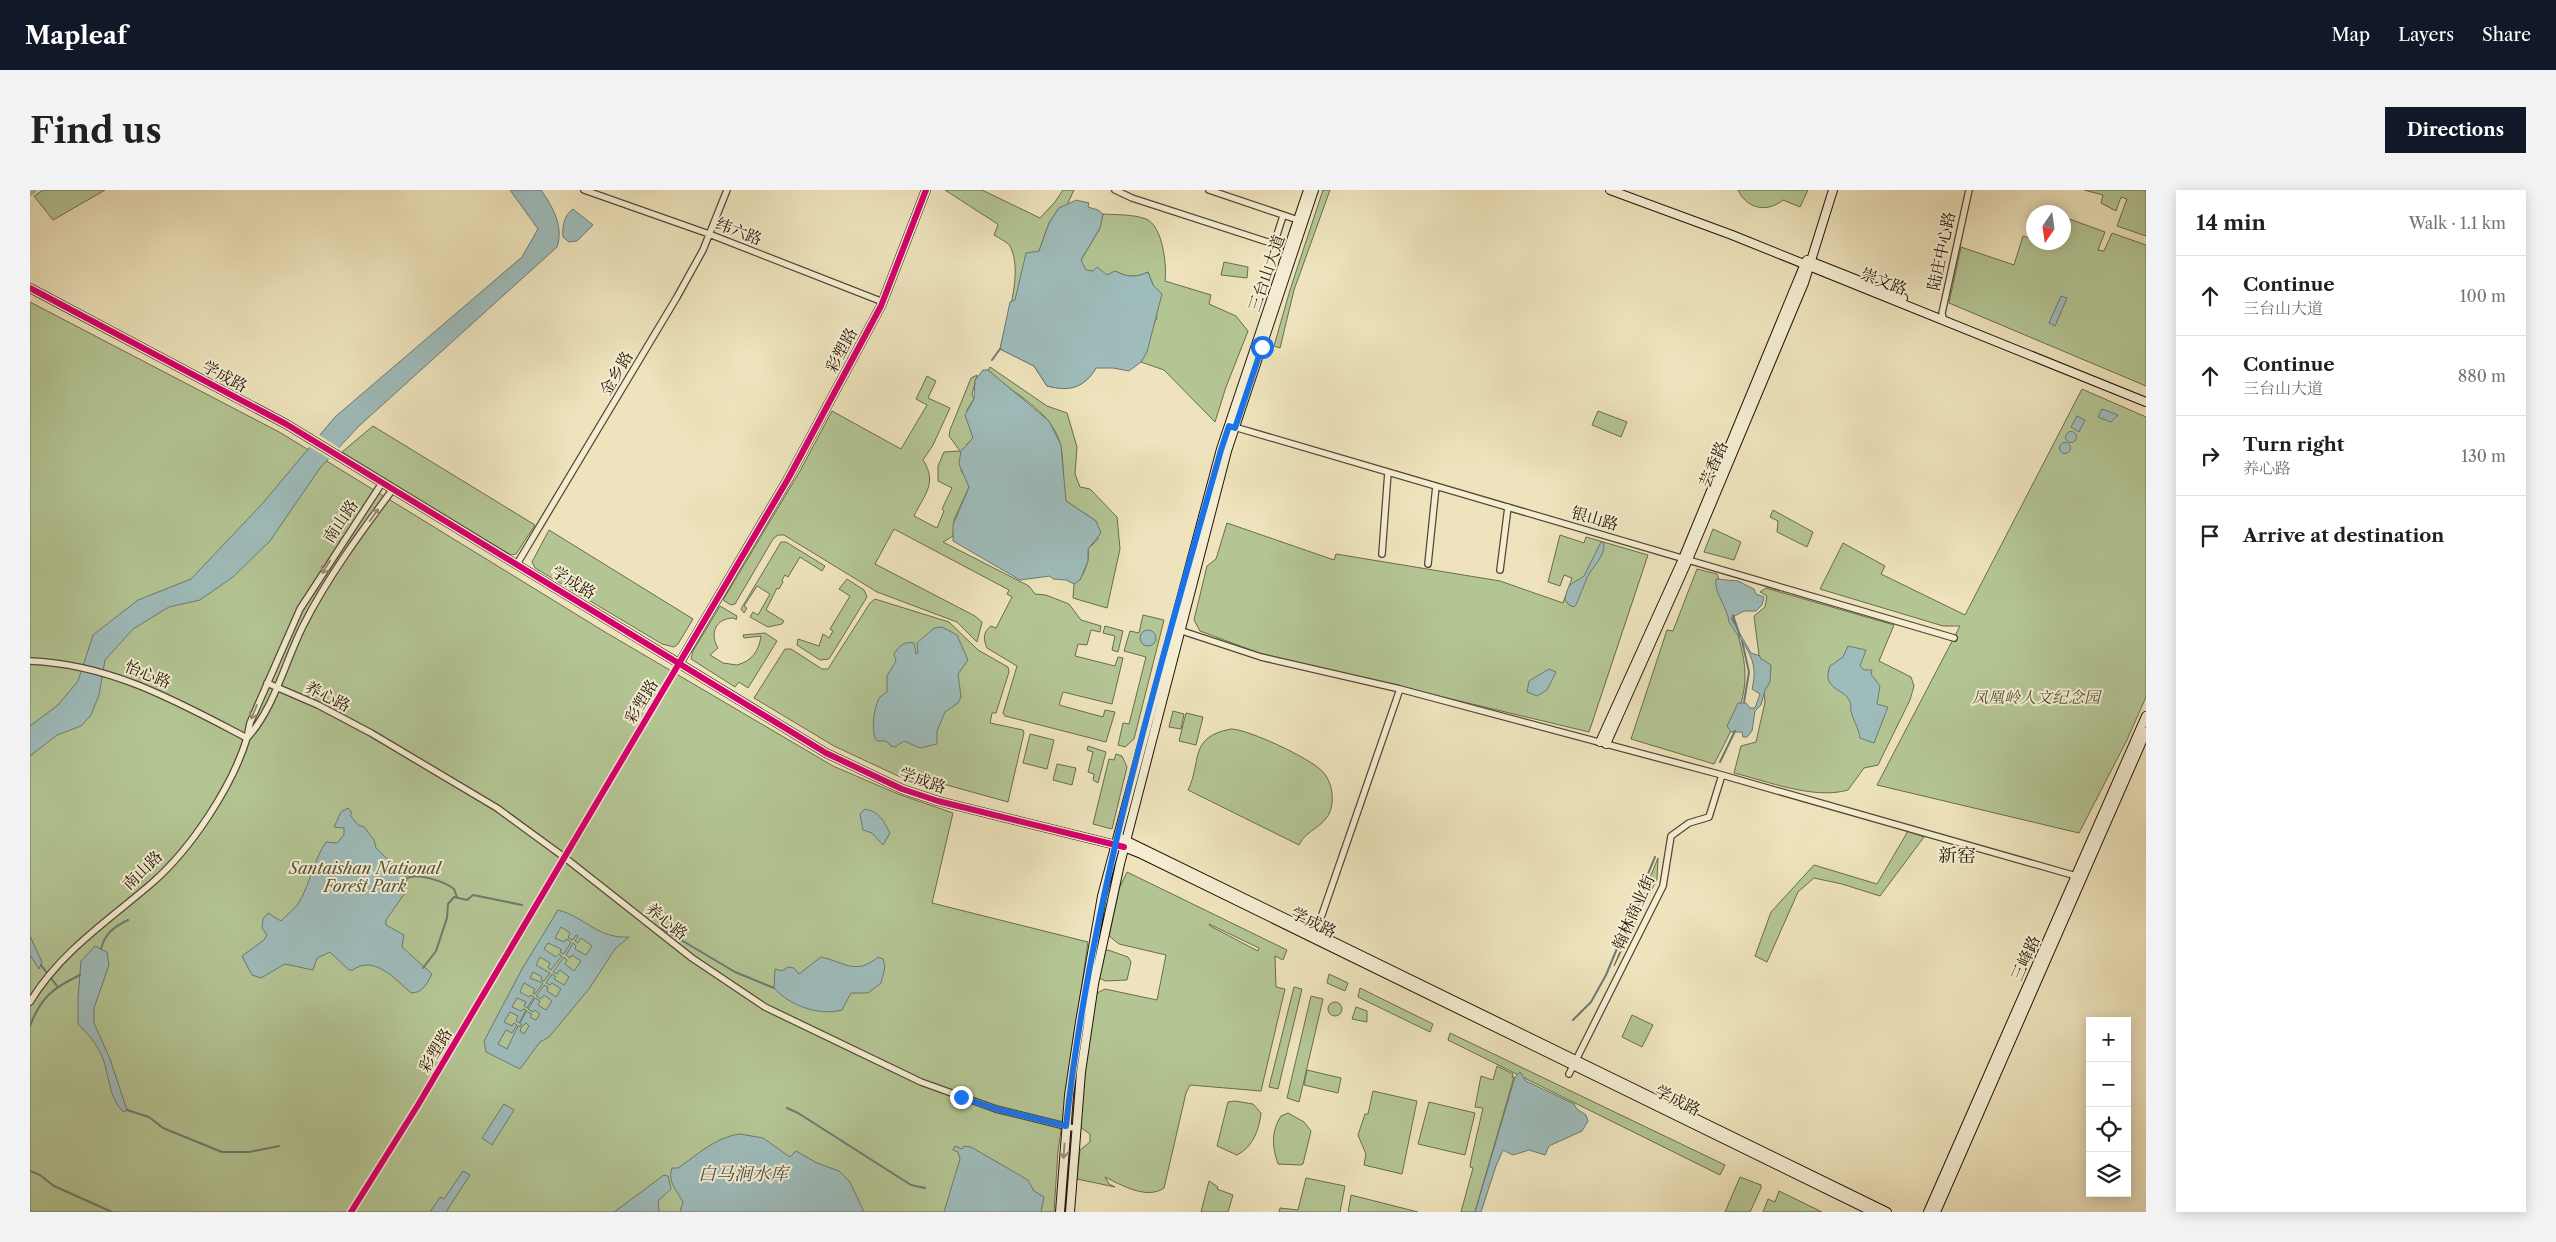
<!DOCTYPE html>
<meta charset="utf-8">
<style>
:root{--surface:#fff;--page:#f2f2f2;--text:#202124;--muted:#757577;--line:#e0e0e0;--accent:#111827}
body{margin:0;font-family:"Libre Caslon Text","Noto Serif SC",serif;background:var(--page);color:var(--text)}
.controls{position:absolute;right:15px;bottom:15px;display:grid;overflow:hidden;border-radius:0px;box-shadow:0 2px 12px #0003}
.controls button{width:45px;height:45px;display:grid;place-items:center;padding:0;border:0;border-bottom:1px solid var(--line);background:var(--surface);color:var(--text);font:25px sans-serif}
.compass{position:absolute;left:1996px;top:15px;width:45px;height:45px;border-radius:50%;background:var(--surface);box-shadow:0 2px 12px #0003;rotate:193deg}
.stop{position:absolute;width:15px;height:15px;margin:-11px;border:4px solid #1a73e8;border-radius:50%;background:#fff}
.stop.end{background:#1a73e8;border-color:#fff;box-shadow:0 1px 5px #0008}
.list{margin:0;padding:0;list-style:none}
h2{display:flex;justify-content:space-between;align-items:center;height:65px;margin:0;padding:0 20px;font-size:21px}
h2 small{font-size:16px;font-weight:400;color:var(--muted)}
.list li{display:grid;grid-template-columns:32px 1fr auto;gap:15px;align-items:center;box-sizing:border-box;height:80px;padding:0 20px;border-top:1px solid var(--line)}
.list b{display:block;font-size:19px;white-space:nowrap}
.list p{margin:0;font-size:16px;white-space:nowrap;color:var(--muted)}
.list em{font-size:16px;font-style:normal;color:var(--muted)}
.icon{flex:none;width:28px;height:28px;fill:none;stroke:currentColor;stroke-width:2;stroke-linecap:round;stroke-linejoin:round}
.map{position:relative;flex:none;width:2116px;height:1022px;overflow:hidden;border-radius:0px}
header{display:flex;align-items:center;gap:30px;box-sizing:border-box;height:70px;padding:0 25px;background:var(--accent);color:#fff}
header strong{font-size:24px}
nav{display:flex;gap:28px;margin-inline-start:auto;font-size:18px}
.intro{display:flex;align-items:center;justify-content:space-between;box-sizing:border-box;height:120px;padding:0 30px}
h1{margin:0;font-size:35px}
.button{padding:12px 22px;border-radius:0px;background:var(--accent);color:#fff;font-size:18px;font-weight:700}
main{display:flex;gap:30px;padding:0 30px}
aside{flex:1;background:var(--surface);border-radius:0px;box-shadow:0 2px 12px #0003}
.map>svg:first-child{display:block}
.green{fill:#b4c594;stroke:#6a6c4c;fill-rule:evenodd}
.water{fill:#9ebcbb;stroke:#6c7972;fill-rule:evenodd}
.pier{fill:#eee3bc}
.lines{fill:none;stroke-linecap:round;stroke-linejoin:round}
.stream{stroke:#6c7972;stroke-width:2}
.canal{stroke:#9ebcbb;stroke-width:5.5}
.street-casing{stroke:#544832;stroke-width:8}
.secondary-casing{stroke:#211404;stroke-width:10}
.street{stroke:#f4edd3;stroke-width:5.5}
.secondary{stroke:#f4edd3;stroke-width:8}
.cycleway-casing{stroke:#f4edd3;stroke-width:9}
.cycleway{stroke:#d6006c;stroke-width:6}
.oneway{stroke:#958b76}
.route{stroke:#1a73e8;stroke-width:6}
.labels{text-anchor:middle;stroke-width:4;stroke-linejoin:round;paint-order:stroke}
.street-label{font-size:16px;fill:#211404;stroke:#f4edd3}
.park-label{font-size:16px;font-style:italic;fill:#545236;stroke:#f4edd3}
.water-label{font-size:18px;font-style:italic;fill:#4d4f44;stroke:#f4edd3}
.quarter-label{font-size:19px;fill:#211404;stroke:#f4edd3}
</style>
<header>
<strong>Mapleaf</strong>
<nav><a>Map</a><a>Layers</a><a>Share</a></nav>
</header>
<div class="intro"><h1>Find us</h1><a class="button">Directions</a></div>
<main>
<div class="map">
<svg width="2116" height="1022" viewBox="0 0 2116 1022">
<rect width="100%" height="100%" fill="#eee3bc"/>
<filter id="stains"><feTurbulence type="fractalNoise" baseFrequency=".004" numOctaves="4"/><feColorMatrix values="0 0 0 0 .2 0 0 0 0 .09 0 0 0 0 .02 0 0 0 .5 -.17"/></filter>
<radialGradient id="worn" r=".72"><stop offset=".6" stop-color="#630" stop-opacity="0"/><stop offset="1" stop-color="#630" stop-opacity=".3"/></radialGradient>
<path class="green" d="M13 0H75L23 30 4 6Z
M915 0H952L1010 28 1025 12 1033 0H1044L1037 15 1029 18 1019 33 1009 61 1051 70 1069 40 1073 24C1087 25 1103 24 1116 29 1133 36 1137 76 1135 91L1181 105 1179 114 1206 126 1218 141 1196 197 1185 232 1134 180 1111 172C1119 158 1119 139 1127 128L1123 95 1118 82C1106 88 1096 87 1085 81L1066 178C1054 198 1039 201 1017 196L1004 176 970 159C976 132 994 82 980 56 977 52 969 48 964 45L968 35 966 33Z
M1293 0H1300L1264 100 1250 158 1244 156 1260 100Z
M1708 0H1778L1770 17 1753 10C1737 23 1717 19 1708 0Z
M2054 0H2116V46L2087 36 2097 9 2091 7 2086 21 2071 13 2073 5Z
M2034 27 2075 42 2068 60 2074 61 2082 43 2116 55V196L1919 113 1931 57 1984 75 1993 46 2003 49 2004 52H2034Z
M1194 72 1218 77 1217 88 1191 85Z
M0 112 251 243 575 442 803 576 868 604 923 623 902 713 1058 752 1028 961 1024 1022H0Z
M960 177 1017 216 1037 223 1047 257 1045 284 1050 297 1060 299 1087 327 1090 359 1077 418 1043 408 1044 394C1054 388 1060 370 1058 359L1068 349 1066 331 1036 311C1031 292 1035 272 1030 253 1020 219 982 204 958 180Z
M947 185 942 204 944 209 937 220 943 248 937 254 931 281 936 287 939 297 924 330 923 346 913 352 999 396 1005 404 1016 405 1039 414 1051 430 1071 436 1070 442 1061 440 1057 455 1048 454 1045 466 1085 476 1088 467 1093 468 1082 514 1033 502 1029 515 1073 527 1075 520 1085 522 1076 552 975 526 973 523 987 476 957 458C953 449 953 442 961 436L966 438 982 407 977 404 979 400 864 339 845 374 945 426 952 432 947 452 927 432 847 402 754 345H748L743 349 705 414 701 415 693 410 770 281 802 221 871 259 897 215 886 209 897 186 906 191 898 208 920 218 903 255 893 270C908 293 894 305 884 326L907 338 914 321 912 319 922 298 908 291V276L914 262 930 261 919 246 920 240 941 188Z
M2052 199 2116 227V507L2096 552 2049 643 1847 595 1930 436H1913L1790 399 1813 353 1855 376 1851 384 1935 425Z
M1568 221 1597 232 1591 247 1562 235Z
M343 236 505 335 486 364 481 365 312 262Z
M1743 320 1783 342 1777 357 1747 342 1748 331 1740 327Z
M1197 333 1304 370 1306 364 1470 391 1533 413 1542 388 1534 385 1530 396 1518 392 1530 345 1554 353 1556 347 1618 365 1559 542 1229 463 1170 441 1164 430 1177 376 1186 369Z
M1683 339 1711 352 1704 370 1674 362Z
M519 340 663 429 648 454 644 457 632 454 505 378 502 372Z
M751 352H756L795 376 792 381 770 367 758 387 755 385 752 390 753 392 749 399 747 398 736 420 754 431 752 434 738 437 720 427 723 422 728 425 740 404 727 396 714 416 717 418 714 423 711 419Z
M1667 379 1687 384C1697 414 1716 457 1715 488 1714 519 1698 547 1684 574L1601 549 1637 440 1643 441Z
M817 389 834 400 837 407 799 469 790 470 767 455 768 449 789 456 793 444 799 448 803 441 800 439 820 406 809 399Z
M1736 398 1864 435 1849 471 1881 487 1884 496 1880 510 1848 575 1834 578 1818 600C1784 610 1737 591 1704 583L1711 556 1726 552 1735 512 1724 426 1735 417 1737 406 1730 402Z
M845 409 919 432 948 460 978 477 979 482 966 523H962L960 533 993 540 994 543 978 612 906 592H881L804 556 724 508 755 459H761L792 479H798L840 413Z
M690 416 707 426 706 430 704 428C686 428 679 443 688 458L680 465 693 473 707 475C722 471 729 461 731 446L714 448 713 445 735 443 747 451 718 498 709 492 705 497 661 469 663 461Z
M1113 425 1134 430 1104 549 1095 557 1088 555 1093 533 1099 534 1116 467 1094 461 1100 441 1109 443Z
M1075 436 1093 441 1088 462 1082 460 1085 446 1073 443Z
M1143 521 1154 524 1151 539 1139 537Z
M1156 523 1173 527 1166 555 1149 551Z
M1201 539C1218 539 1282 569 1293 582 1302 592 1304 607 1301 619 1295 638 1276 639 1269 655L1158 600C1172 572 1158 547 1201 539Z
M1000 544 1024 550 1017 579 993 573Z
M1058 556 1076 562 1068 593 1063 590 1064 584 1058 582 1063 562 1057 560Z
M1086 564 1092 566 1097 577 1082 639 1063 634 1079 569 1084 570Z
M1027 574 1046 578 1042 595 1023 590Z
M1878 641 1894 647 1850 706 1812 694 1784 688 1768 702 1737 772 1725 766 1741 722 1784 675 1847 694Z
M1628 668 1627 689 1584 776Z
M1097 682 1257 760 1253 770 1245 766 1246 797 1255 799 1231 901 1160 895 1156 903 1134 998C1117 1010 1091 995 1075 987L1079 994 1085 997 1047 989 1050 960 1060 952V944L1050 937 1054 881 1065 804 1075 799 1127 810 1136 765 1089 754 1079 746 1089 699ZM1179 734 1229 758 1228 761 1180 736Z
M1073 760H1078L1098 767 1101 772 1097 790 1075 791 1068 787Z
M1299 784 1318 793 1315 801 1297 793Z
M1264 797 1272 799 1248 899 1239 897Z
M1330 798 1403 834 1400 842 1328 807Z
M1281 806 1293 809 1269 912 1257 908Z
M1298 819a7 7 0 1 1 14 0a7 7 0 1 1-14 0Z
M1326 817 1337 821V832L1322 829Z
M1602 825 1623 835 1612 857 1592 847Z
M1420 843 1695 975 1690 985 1418 850Z
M1467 876 1483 884 1482 887H1484L1445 1022H1431L1443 978 1440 977 1441 970 1453 918 1445 917 1451 886 1463 890Z
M1277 880 1311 888 1308 903 1274 895Z
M1343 901 1387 911 1372 984 1334 975 1336 964 1328 945 1335 924H1338Z
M1205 911 1223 914 1231 923C1229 940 1223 957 1207 965L1187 956 1198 912Z
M1399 912 1445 923 1435 965 1388 954Z
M1258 923 1274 932 1281 941 1273 974 1270 975 1248 974C1242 956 1241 942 1251 926Z
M1710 987 1731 995V998L1720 1022H1695Z
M1276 988 1315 996 1310 1022H1249L1250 1018 1268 1020Z
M1179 991 1188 997 1187 999 1203 1005 1198 1022H1171Z
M1749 1001 1792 1022H1733L1738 1009 1745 1012Z
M1321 1005 1388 1022H1318Z"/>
<path class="water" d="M480 0H511C523 17 534 37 527 57L329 236 290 278 240 351 203 387 170 410 139 417 103 439 75 470 69 505 61 525 51 536 27 545 0 566V536L28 515 48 491 63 445 108 410 161 389 232 314 305 227 492 67 508 39Z
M1046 10 1059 13 1058 17 1068 20 1073 24 1070 38 1051 70 1056 80 1063 81 1067 77 1077 85 1085 81C1097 87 1106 88 1118 82L1123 95 1132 104 1117 162 1111 172 1099 181 1083 178H1066C1054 198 1040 202 1017 196L1004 176 970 159 980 112 985 110 996 63 1009 61 1019 33 1029 18Z
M543 19 563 35 547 51 539 52 533 47C532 37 534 25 543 19Z
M2031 106 2037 108 2025 136 2019 133Z
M953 180H958L1019 231 1031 255 1036 311 1066 331 1071 343 1058 359V371L1050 390 1044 394 1036 390 1023 389 1020 386 990 390 923 351V335L939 297 929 274 931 261 943 248 935 225 944 209 945 190Z
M2072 219 2088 225 2081 232 2068 227Z
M2047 226 2055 230 2049 242 2041 237Z
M2035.5 247a5.5 5.5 0 1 1 11 0a5.5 5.5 0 1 1-11 0Z
M2029.5 258a5.5 5.5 0 1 1 11 0a5.5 5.5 0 1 1-11 0Z
M1571 352 1574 353C1575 368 1562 376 1557 388 1553 397 1550 406 1546 415L1544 417 1539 415 1535 410C1538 392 1541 395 1554 386Z
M1686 389 1708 391 1724 399 1726 404 1734 407 1732 415 1726 421H1714L1701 428 1721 463 1730 466V468L1741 475 1740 492 1735 500 1731 515 1725 521 1722 541 1717 547H1713L1712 542H1701L1697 536 1708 513H1716L1720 518H1725L1730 504 1722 499C1730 469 1714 456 1699 432 1698 418 1683 402 1686 389Z
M912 437 927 445 938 470 928 484 931 507 928 513 915 522 907 541V554L890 558 874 551 865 557 861 556 856 551H847C840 544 844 515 850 507 852 505 855 504 857 502V486L866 471 864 464C869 456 874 451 884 453L886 464 888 463 887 453 904 438Z
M1110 448a8 8 0 1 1 16 0a8 8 0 1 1-16 0Z
M1818 456 1836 460 1830 476 1834 480H1842L1841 484 1850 496 1847 514 1858 517 1844 553 1830 548C1829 538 1823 531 1821 521 1820 517 1822 514 1819 510 1813 498 1791 499 1800 476L1813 467Z
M1519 479 1526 482 1517 500 1507 506 1497 502 1499 491Z
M318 618 322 623 320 625 328 635 334 637 344 650 346 658 377 688 375 703 356 730V735L374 745 372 757 402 784C397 793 393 803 381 803 366 790 344 764 323 780H319L300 762 287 768 283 780 255 774 231 788 222 785 212 766 234 750 237 745 232 738 233 729 238 723 251 731C256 725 264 720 268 714 280 695 283 671 296 652L307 653 314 645V638L304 637 311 622Z
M835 619C850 622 853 630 860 643L853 655 842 643 833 640 830 624Z
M528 720C555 727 568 749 599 747L585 759 559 799 519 847 510 852 490 879 456 862 454 851 492 779ZM531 737 540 743 538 748 543 750 546 745 548 746 545 751 548 753 551 748 562 756 556 765 545 759 546 756 543 753 536 765 540 768 542 765 551 771 544 781 535 774 537 770 534 767 523 782 527 784 530 780 539 787 534 795 524 789 526 787 522 784 516 793 520 795 522 793 531 799 526 807 517 801 518 797 514 795 506 806 511 809 514 805 522 811 516 820 508 815 510 811 505 808 498 819 503 822 505 820 510 824 506 830 500 827 502 824 496 821 490 834 493 836 496 833 499 836 494 844 490 841 492 837 488 836 477 859 468 854 476 840 482 843 487 835 484 833 482 836 474 832 480 822 488 826 486 831 489 833 496 820 493 819 491 821 482 817 487 808 496 812 494 816 497 818 504 807 501 805 499 807 490 802 494 793 505 799 503 803 505 804 513 793 500 788 503 782 512 787 511 790 514 791 520 783 506 775 510 767 520 773 518 778 521 780 532 766 529 764 526 767 514 759 518 753 531 759 530 762 534 764 541 752 536 749 534 752 525 748Z
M0 746 12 772 9 779 0 765Z
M65 756 77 762 79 775 64 818V833L80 869 97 920 94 922C79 911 79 883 72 866 66 853 58 844 48 834V808L51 771Z
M791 767C814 772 826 786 848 767L853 769 855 777 851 793 838 803H821L812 820C789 826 760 816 744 798L745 779 752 781 758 777 764 778 769 784Z
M1490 882 1496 891 1544 914 1547 919 1556 925 1558 931 1552 941 1519 956 1515 965 1499 960 1483 965 1473 960 1466 976 1451 1022H1445L1485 887Z
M474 914 484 920 462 955 452 948Z
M710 944 733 948 760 967 766 961 787 973 809 981 820 992 834 1022H650L653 1012C647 1001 637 992 642 978H648C667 965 686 947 710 944Z
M925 956 932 959 934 956 941 957 998 990 1004 1001 1014 1007 1011 1022H914L930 969 928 962 923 960Z
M433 981 440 985 416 1022H400L410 1007 414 1009Z
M634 985 638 986 641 999 628 1011 629 1022H584Z"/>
<path class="pier" d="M288 244 311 259 301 270 278 256Z"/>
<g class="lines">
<path class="stream" d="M962 170 970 159
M1703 425 1710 446
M1712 451 1719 482 1714 512
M1690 572 1705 541
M377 688C388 683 414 691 424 699L427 707
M631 738 705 782 744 798
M71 759C75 743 84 737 98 730
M11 775 27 796
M393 778 406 761 417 728 418 714 424 707 437 710 443 705 448 706 492 715
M1543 830 1561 812 1576 785 1625 667
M0 836C11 807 23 798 50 785
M757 918 768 923 881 995 895 998
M97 920 119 927 133 938 192 962H219L249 956
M0 981 10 985 24 996 82 1022"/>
<path class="canal" d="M0 3 4 0"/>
<g class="street-casing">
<path id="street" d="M554 0 679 44 853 112
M1085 0 1102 8 1244 54 1253 26
M1179 0 1268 30
M1913 128 1912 123 1939 0
M1201 236 1924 448
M352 293 270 419 220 533 217 548C244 519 255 472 273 436 297 388 331 342 363 299
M1352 364 1358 282
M487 374 647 107 673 60 697 0
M1398 374 1406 296
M1470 380 1478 317
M1149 440 1231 467 1370 499 1692 585 2046 686
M0 471C81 474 148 512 217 548 202 597 161 659 122 693 78 731 31 761 0 812
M237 493 288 515 341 543 467 618 534 667 662 768 735 817 891 892 966 919 1047 939
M1286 742 1370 499
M1539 884 1633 696 1641 646 1659 633 1679 627 1692 585
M321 1022 388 915 650 472"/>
</g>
<g class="secondary-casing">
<path id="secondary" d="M1580 0 1702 45 2116 212
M1777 70 1873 108
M0 98 256 234 796 563 872 599 908 611 1094 657 1109 663 1843 1022
M650 472 758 289 851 116 896 0
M1570 552 1652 371 1776 71
M1576 554 1657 372 1774 93 1803 0
M1093 649 1857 1022
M1030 1022 1039 905 1050 832 1072 706 1191 259 1278 0
M1040 1022 1051 882 1064 794 1090 674 1197 261 1284 0
M1898 1022 2116 526
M1906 1022 2116 542"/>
</g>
<use href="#street" class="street"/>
<use href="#secondary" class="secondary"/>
<g class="cycleway-casing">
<path id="cycleway" d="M0 98 256 234 796 563 872 599 908 611 1094 657
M321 1022 388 915 758 289 851 116 896 0"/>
</g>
<use href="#cycleway" class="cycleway"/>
</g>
<defs><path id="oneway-shaft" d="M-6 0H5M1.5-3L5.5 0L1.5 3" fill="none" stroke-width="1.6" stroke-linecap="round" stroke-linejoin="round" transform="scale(1.25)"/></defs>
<g class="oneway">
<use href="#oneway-shaft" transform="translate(344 325) rotate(-55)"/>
<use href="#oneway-shaft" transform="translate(296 377) rotate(122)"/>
<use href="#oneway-shaft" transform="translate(224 522) rotate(113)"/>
<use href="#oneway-shaft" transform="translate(1034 961) rotate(94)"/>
</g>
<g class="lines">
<path class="route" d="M931 907 966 919 1036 936C1061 707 1129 481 1191 260L1199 236 1205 238 1232 157"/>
</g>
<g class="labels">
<g class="street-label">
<text transform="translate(709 41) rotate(21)" y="6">纬六路</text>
<text transform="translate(1911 61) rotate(-78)" y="6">陆庄中心路</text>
<text transform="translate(1236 83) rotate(-71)" y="6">三台山大道</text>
<text transform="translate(1854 91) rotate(21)" y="6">崇文路</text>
<text transform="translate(811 160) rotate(-62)" y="6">彩塑路</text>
<text transform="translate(586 183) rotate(-59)" y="6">金乡路</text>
<text transform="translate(195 186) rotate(28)" y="6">学成路</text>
<text transform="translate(1683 274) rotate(-67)" y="6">芸香路</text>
<text transform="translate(1565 328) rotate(16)" y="6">银山路</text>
<text transform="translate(310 331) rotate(-56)" y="6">南山路</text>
<text transform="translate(544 392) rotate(31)" y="6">学成路</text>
<text transform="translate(118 484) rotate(22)" y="6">怡心路</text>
<text transform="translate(298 506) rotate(26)" y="6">养心路</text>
<text transform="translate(611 511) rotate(-59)" y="6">彩塑路</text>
<text transform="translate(893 590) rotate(19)" y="6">学成路</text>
<text transform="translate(112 680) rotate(-44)" y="6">南山路</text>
<text transform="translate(1603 722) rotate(-66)" y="6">翰林商业街</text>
<text transform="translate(637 731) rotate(38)" y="6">养心路</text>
<text transform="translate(1284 732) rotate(26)" y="6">学成路</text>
<text transform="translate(1995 768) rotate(-66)" y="6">三峰路</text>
<text transform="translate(405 860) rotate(-59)" y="6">彩塑路</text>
<text transform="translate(1648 910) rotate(26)" y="6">学成路</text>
</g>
<g class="park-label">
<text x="2006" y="513">凤凰岭人文纪念园</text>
<text x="335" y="684">Santaishan National<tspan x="335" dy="18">Forest Park</tspan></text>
</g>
<g class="water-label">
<text x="713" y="990">白马涧水库</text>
</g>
<g class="quarter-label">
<text x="1927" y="672">新窑</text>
</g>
</g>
<rect width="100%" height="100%" filter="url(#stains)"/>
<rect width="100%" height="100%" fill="url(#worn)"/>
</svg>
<div class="controls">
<button>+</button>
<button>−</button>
<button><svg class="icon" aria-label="locate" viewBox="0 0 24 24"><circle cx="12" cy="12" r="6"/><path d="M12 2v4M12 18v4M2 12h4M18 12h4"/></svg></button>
<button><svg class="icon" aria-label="layers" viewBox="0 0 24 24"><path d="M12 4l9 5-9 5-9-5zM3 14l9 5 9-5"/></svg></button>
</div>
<svg class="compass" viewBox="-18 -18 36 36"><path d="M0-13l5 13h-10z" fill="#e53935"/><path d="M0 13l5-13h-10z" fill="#757577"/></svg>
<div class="stop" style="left:1232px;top:157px"></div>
<div class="stop end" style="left:931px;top:907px"></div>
</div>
<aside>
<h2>14 min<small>Walk · 1.1 km</small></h2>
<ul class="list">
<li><svg class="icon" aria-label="ahead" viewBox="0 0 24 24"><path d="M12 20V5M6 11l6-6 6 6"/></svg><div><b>Continue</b><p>三台山大道</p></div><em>100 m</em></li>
<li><svg class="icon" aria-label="ahead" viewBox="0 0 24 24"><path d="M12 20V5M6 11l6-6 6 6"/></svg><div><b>Continue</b><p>三台山大道</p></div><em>880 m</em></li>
<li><svg class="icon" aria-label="right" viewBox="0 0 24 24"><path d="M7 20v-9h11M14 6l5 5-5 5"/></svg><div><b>Turn right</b><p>养心路</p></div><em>130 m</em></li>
<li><svg class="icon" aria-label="arrive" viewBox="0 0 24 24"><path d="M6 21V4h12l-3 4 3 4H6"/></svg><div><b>Arrive at destination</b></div></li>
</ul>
</aside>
</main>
